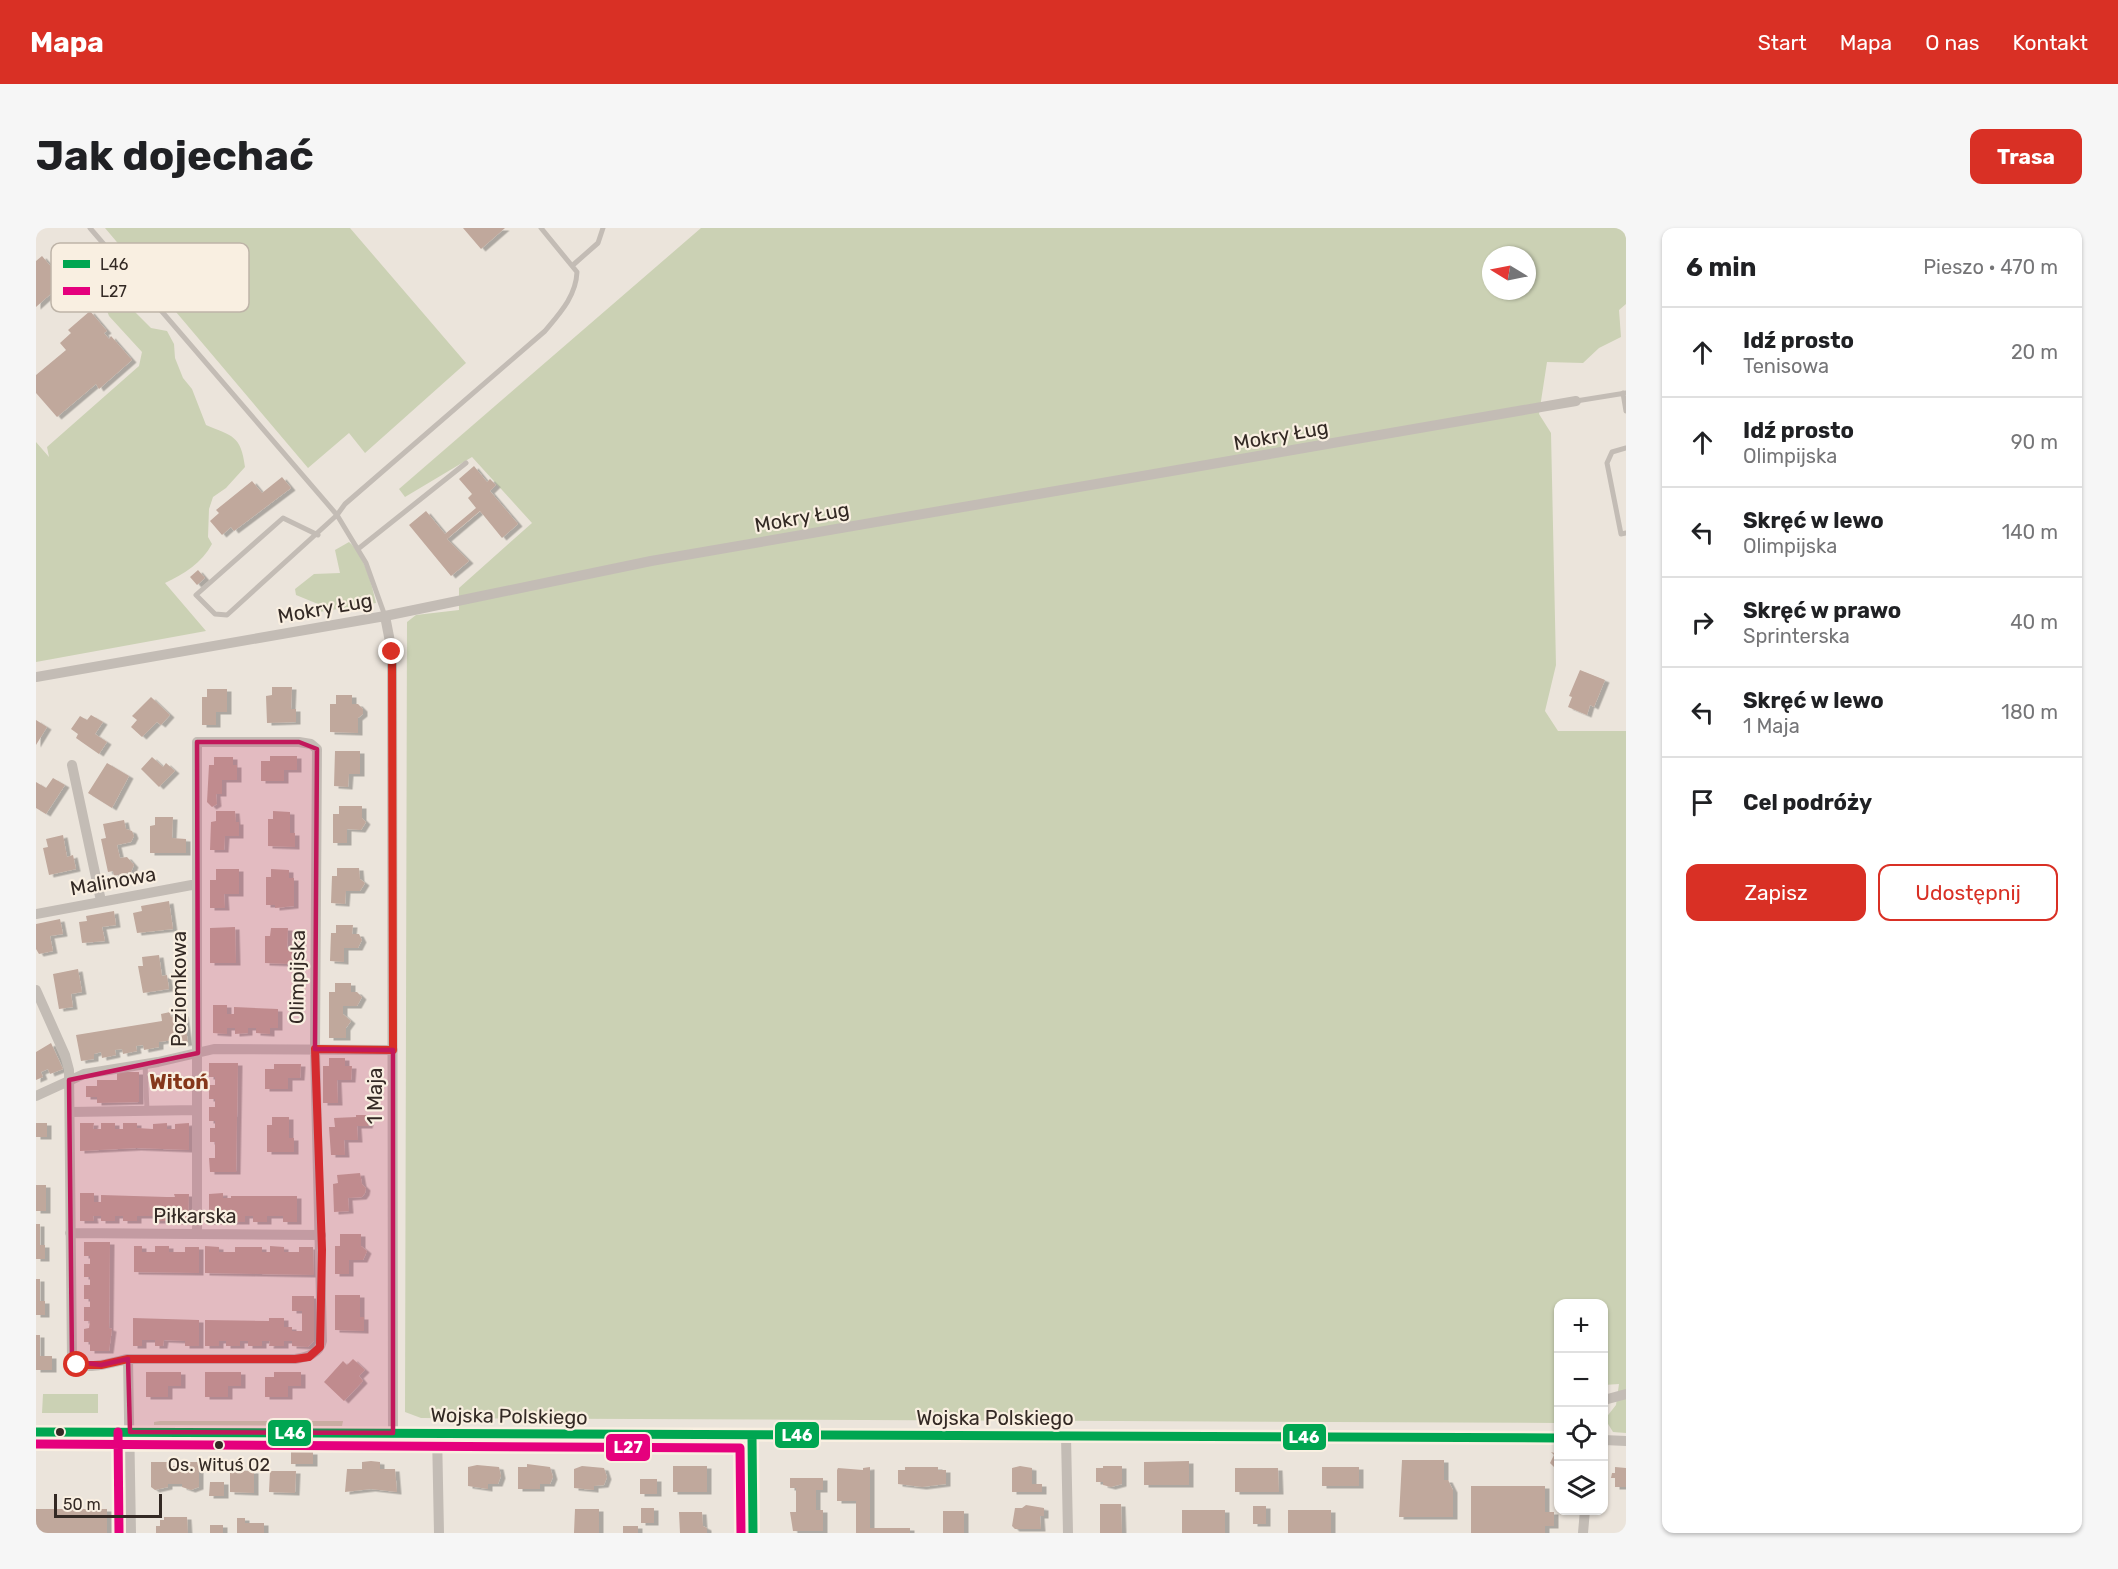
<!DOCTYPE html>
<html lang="pl">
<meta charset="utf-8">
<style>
:root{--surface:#fff;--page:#f6f6f6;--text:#202124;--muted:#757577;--line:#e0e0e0;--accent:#d93025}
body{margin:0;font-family:Rubik,sans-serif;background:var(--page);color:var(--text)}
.controls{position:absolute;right:18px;bottom:18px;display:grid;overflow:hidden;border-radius:12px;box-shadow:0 2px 4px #0004}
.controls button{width:54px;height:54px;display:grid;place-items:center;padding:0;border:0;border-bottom:2px solid var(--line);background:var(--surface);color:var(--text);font:30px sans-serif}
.compass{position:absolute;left:1446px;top:18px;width:54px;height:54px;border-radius:50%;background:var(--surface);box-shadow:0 2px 4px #0004;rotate:280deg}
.scale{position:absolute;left:18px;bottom:15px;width:108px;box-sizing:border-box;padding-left:6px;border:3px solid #332924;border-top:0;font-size:16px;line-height:21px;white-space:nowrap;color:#332924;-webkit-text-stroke:4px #f9efe1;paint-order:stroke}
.stop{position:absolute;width:18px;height:18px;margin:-14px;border:4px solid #d93025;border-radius:50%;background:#fff}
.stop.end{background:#d93025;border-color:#fff;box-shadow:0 2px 6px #0008}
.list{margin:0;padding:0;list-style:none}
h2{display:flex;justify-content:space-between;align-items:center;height:78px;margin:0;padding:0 24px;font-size:26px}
h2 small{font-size:20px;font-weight:400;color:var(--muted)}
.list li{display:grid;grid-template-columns:39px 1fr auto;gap:18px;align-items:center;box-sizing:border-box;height:90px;padding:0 24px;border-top:2px solid var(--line)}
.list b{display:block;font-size:22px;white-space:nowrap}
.list p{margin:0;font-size:20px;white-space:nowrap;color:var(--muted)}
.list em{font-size:20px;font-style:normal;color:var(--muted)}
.actions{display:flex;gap:12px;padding:18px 24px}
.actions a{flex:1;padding:14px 0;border:2px solid var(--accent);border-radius:12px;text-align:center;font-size:21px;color:var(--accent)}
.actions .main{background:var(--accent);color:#fff}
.icon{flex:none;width:33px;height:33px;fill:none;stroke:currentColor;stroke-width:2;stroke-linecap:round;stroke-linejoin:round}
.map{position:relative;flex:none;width:1590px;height:1305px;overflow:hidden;border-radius:12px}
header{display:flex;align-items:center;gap:36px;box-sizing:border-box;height:84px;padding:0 30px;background:var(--accent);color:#fff}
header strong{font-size:28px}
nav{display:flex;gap:33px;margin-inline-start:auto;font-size:21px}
.intro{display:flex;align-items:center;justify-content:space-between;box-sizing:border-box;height:144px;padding:0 36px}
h1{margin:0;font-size:42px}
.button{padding:15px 27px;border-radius:12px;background:var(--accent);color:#fff;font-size:21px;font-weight:700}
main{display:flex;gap:36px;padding:0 36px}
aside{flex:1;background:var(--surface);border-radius:12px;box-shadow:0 2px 4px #0004}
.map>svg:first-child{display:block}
.green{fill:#cbd1b4;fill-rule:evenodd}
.building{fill:#c0a89c;filter:url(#shadow)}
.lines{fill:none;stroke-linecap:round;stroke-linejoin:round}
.service{stroke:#c3bcb5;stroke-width:5}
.minor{stroke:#c3bcb5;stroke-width:10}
.bus-1-casing{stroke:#f9efe1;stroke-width:14}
.bus-2-casing{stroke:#f9efe1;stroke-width:14}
.bus-1{stroke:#00a651;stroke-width:9}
.bus-2{stroke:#e5007d;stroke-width:9}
.route{stroke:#d93025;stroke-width:8}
.marked{fill:#c2185b;fill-opacity:0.2;stroke:#c2185b;stroke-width:4.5;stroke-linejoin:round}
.bus-dot{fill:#332924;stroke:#f9efe1;stroke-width:2}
.labels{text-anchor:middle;stroke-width:4.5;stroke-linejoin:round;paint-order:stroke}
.bus-label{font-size:18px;fill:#332924;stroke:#f9efe1}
.street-label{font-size:20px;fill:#332924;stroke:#f9efe1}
.neighbourhood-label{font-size:21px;font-weight:bold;fill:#85371a;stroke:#f9efe1}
.key{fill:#f9efe1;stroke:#beb4a8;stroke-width:1.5}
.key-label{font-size:16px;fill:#332924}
.line-badge{stroke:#f9efe1;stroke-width:2}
.badge-label{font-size:16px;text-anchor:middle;font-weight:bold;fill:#fff}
</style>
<header>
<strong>Mapa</strong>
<nav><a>Start</a><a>Mapa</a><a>O nas</a><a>Kontakt</a></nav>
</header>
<div class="intro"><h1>Jak dojechać</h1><a class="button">Trasa</a></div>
<main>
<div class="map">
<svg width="1590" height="1305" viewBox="0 0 1590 1305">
<defs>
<filter id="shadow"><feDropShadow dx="4.5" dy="2.5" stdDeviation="0" flood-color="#0004"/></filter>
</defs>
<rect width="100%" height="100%" fill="#ebe4db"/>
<path class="green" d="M69 0H314L430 135 329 225 313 205 272 240Z
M665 0H1590V76L1583 82 1585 109 1563 120 1547 135 1511 134 1503 186 1515 205 1520 437 1509 483 1522 503H1590V1205L1577 1204 1569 1191 1580 1177 1583 1156 1568 1157V1076H1522V1195L385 1190 369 1184 371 394 380 387 423 382V360L496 295 436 229 369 269 363 261ZM1455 27H1491V63H1455Z
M85 70 115 100 131 103 138 116 139 130 147 150 156 161 170 197C196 208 205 207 209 239L190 260 177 269 173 281 172 309 176 316C166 335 148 346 129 355L170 403 0 434V214L13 229 11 219 103 138 106 124 73 88 70 80 74 72Z
M313 314C328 327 336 356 340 375L283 384 282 376 260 367 259 361 278 346 304 345 299 322Z
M7 1166H62V1185H6Z
M124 1193H307L306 1198 118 1197V1194Z"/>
<path class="building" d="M427 0H469L445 21Z
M6 28 28 54 0 79V33Z
M54 83 71 103 68 105 73 111 75 108 96 132 63 161 60 156 21 189 0 165V147L30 122 24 115 35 105 32 102Z
M438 238 451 254 454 251 460 257 454 263 482 296 466 310 444 283 411 311 433 333 415 348 373 297 390 283 409 306 440 280 432 270 436 266 423 251Z
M246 249 255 260 198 303 195 299 186 307 174 293 183 285 180 282 216 253 226 265Z
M162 342 169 350 161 357 154 349Z
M1544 442 1569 452 1558 479 1554 477 1551 487 1532 479 1536 469 1533 468Z
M236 459H256L255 481H260V494L231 495 230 468 236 467Z
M171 461H191V484H180V497H166V469H171Z
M300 467H316V476H322L327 481V486L322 490V505L294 504V476H300Z
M115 469 134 487 125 497 121 494 106 509 95 499 101 492 96 488Z
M55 487 67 494 59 506 71 514 63 526 40 510 42 506 35 501 44 488 51 492Z
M0 492 11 499 0 517Z
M299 523H324V546H313L312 559 298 558Z
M234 528H261V542H248V553H225V533H234Z
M116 529 127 539 130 535 139 543 123 559 105 541Z
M178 529H197V537H201V552H186V566H180L181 576 176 579 171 574 173 537H178Z
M71 535 93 548 76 580 52 565Z
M17 550 29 557 10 586 0 580V554L10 560Z
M303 578H326V590L330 594 325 602 311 601V615H297V586H303Z
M180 583H199L200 594H203V608H189L188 622H174L175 594 180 593Z
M237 583 254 584V605H259V619L232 618V591H237Z
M119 589H137L136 610 150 611V625H114V598L119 597Z
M88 592 90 601 96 603 98 608 95 614 81 617 84 630 91 629 98 637 95 644 78 648 77 643 72 644 65 611 70 610 67 596Z
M27 607 31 629 37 627 40 641 13 647 7 620 12 619 10 611Z
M301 640H323L324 651 329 655 324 663H310L309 676 295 675 296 648H301Z
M180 641H203V666H188L189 680H174V652H180Z
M235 641 253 642V650H258V678L239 680V677H230V649H235Z
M133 673 137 701 101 705 97 685 106 683 105 678Z
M78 683 80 697 66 699 69 713 46 715 43 694 51 693 50 688Z
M24 691 27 706 14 708 17 723 3 726 0 721V696Z
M300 697H317L316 706H323L326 712 322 720H308V734L294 733 295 705H300Z
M199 699 200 735H174V700Z
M235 700H252L251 721H256V736L229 735V708H234Z
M123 727 126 748 131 747 133 761 107 765 102 738H107L106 729Z
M42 741 46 764 35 766 37 779 23 781 17 746Z
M299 755H315V764H321L326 769 321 778H307V786L315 793 310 800V810H293V764H299Z
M177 777H191V786H198V779L242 781V800H234V806L220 805V800H212V805L199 806V800H191V806L177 805Z
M134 784 135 789 148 786 152 815 138 817 137 812 123 814V819L108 822 107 817 100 818 101 823 87 826 86 821 79 822 80 827 66 830 65 824 58 826V831L45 833 40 807 126 793 125 786Z
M15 815 27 841 14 846 12 841 5 844 7 849 0 852V824Z
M293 830H309V838H316L315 852H301L302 875H287V838H293Z
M173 835H202L200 944H174L173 930H179V914H174V900H179V893H173V879H179V871H173V857H179V849H173Z
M238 836H265L264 850H252V861H229V841H238Z
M81 844H103V874L61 875V869H50V858H61V852H81Z
M320 887H335L332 898H321L322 912H308L309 927H295L293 899H299L298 890 320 889Z
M236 889H253V910H258V924H231V897H236Z
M0 895H11V909H0Z
M44 895H58L57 901H65V895H79V901H87V895H101V900L117 901V896L131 895V901H139V896L153 895V922L101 920 44 923Z
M324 945 326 956 330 960 329 965 326 969 312 970 313 983 298 984 297 956 302 955 301 947Z
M0 957H10V983H0Z
M44 965H58V974H65V967L131 969H139L138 966H153L152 994H139V988H131V993H117V988H101V993H87V988H79V993H65V988H57L58 993H44Z
M187 965V970H195V968H261V994H247V988H231V994H217V988H209V994H195V988H188L187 994H173V966Z
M0 996H4V1017H9V1031H0Z
M304 1006H325V1018L331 1023 327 1032H313V1046H299V1018H304Z
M48 1014H74L73 1100 76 1101 73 1123H54V1114H48V1101L53 1100 54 1093H48V1079H54V1071H48V1057H54V1049H48V1036H54V1028H48Z
M98 1018H106V1024H119V1018H133V1024H149V1019H163V1045L98 1044Z
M169 1018 183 1019V1024H199V1019H226V1024H234V1018L248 1019V1024H263V1019H277L278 1047 169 1045Z
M0 1051H4V1073H9V1087H0Z
M299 1067H324V1089H328V1103L299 1102Z
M256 1068H278V1113L272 1119 256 1118V1113H248V1118H233L234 1113H226V1118H212V1113H204V1118H190V1113H183V1118H169V1092L233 1093V1090H248V1099H256V1103H266V1083H256Z
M97 1090 163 1092V1118H149V1113L128 1112 127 1118H119V1112H106V1118H97Z
M0 1107H4V1128H16V1142H0Z
M317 1131 329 1142 323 1148 327 1153 308 1173 288 1154 307 1133 311 1137Z
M110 1144H145V1158H132V1169H110Z
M169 1144H205V1158H192V1169H169Z
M238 1144H265V1158H252V1169H229V1149H238Z
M255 1224H277V1236H255Z
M1515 1224 1522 1226V1239H1518L1514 1235 1518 1227Z
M1366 1232H1408V1252H1412L1417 1262V1289H1363Z
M335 1233 344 1234V1241H359L361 1264 335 1261 309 1264 311 1241H326V1234Z
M1153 1233V1257H1108V1234Z
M115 1234H132V1238H146V1234H163V1259L155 1262 146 1259V1256H132V1259L119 1262 115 1259Z
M491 1236 514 1239 517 1249 514 1256H504V1261H482V1239H491Z
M441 1237 463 1239 465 1248 462 1256H452V1261L432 1258V1239Z
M546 1238 568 1240 571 1249 568 1257 558 1258V1262L538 1260V1241Z
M637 1238H671V1264H637Z
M984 1238 996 1240V1256H1006V1264H976V1240Z
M1067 1238H1086V1256L1075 1259 1067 1257V1254H1060V1240H1067Z
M834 1239V1300H874V1305H820V1273H801V1242L802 1240 827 1242V1240Z
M869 1239H902V1242H910V1256L886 1259 862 1256V1242H869Z
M1286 1239H1323V1258H1286Z
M1579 1239 1590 1240V1259H1579V1250H1575L1576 1245H1579Z
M1199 1240H1242L1243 1264H1199Z
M194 1242 218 1243V1265L194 1264Z
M234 1243H260L259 1265 233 1264Z
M754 1250H787V1262H780V1282H787V1303H757L754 1284H760V1260H754Z
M604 1251H621V1266H604Z
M174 1254H188V1268H173Z
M1435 1258H1509V1284H1518V1298H1509V1305H1435Z
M1064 1276H1085L1086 1305H1064Z
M990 1277 1008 1280V1288H1004L1005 1301H979L976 1298 979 1280H986Z
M1217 1278H1230V1296H1217Z
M605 1280H618V1295H605Z
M0 1281H71V1305H0Z
M539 1281H563V1305H538Z
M1146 1282H1189V1305H1146Z
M1252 1282H1295V1305H1252Z
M907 1283H928V1305H907Z
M643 1284H666L667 1298 671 1300V1305H644Z
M128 1289H151L152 1305H120V1298H124V1292H128Z
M201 1290H209V1295H228V1305H201Z
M174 1297H187V1305H174Z
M587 1298H602V1305H587Z"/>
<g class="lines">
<path class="service" d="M54 0 301 287 191 387 179 386 160 367 247 290 282 307
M537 37 562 15 567 0
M1587 165 1590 183
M1540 173 1590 165
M1590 220 1576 224 1571 235 1585 306 1590 305
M322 321 430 235
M349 388 330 335 301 287 309 276 509 103C524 85 540 68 541 44L505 0
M109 836 111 882"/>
<path class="minor" d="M349 388 356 424 357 1205
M0 449 349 388 615 333 1540 173
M36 537 65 673
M0 686 161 656
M0 762 29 827 33 842 36 1133C50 1144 77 1134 92 1131H259C271 1129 283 1126 286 1113L279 821 281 521 275 516 263 514H161V1006
M0 868 48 846 122 834 178 821 357 822
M34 884 161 882
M34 1005 285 1007
M92 1131 95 1305
M1568 1172 1590 1166
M0 1204 1522 1210
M401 1205 403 1305
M716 1208 717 1305
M1030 1208 1032 1305
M1568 1212 1590 1213
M1547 1305 1549 1282"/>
<g class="bus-1-casing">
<path id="bus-1" d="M0 1204 1522 1210
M716 1208 717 1305"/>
</g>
<g class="bus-2-casing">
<path id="bus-2" d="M82 1204 83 1305
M0 1216 704 1220 705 1305"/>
</g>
<use href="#bus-1" class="bus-1"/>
<use href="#bus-2" class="bus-2"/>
</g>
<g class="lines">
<path class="route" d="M41 1137H65L92 1131H259L273 1129 284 1119 286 1022 279 821 357 822 356 424"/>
</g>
<path class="marked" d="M161 514H263L281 521 279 821 357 822V1205L94 1204 92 1131 65 1137 36 1133 33 852 162 825Z"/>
<g class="bus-dot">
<circle cx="24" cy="1204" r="5"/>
<circle cx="183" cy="1217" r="5"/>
</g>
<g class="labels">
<g class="bus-label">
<text x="183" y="1243">Os. Wituś 02</text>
</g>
<g class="street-label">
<text transform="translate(1245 207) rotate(-10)" y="7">Mokry Ług</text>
<text transform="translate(766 289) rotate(-10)" y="7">Mokry Ług</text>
<text transform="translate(289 380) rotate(-10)" y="7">Mokry Ług</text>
<text transform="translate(77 653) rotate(-10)" y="7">Malinowa</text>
<text transform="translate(261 749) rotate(-89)" y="7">Olimpijska</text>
<text transform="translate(143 761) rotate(-90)" y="7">Poziomkowa</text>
<text transform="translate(339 868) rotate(-90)" y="7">1 Maja</text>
<text x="159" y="995">Piłkarska</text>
<text transform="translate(473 1188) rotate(1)" y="7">Wojska Polskiego</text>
<text x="959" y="1197">Wojska Polskiego</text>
</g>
<g class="neighbourhood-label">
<text x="143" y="861">Witoń</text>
</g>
</g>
<rect x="15" y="15" width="198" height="69" rx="9" class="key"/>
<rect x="27" y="32" width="27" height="8" fill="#00a651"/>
<rect x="27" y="59" width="27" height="8" fill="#e5007d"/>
<g class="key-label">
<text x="64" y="42">L46</text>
<text x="64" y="69">L27</text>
</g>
<g class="line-badge">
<rect x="231" y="1191" width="45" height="28" rx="6" fill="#00a651"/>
<rect x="738" y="1193" width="46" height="28" rx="6" fill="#00a651"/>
<rect x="1246" y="1195" width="45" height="28" rx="6" fill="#00a651"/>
<rect x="569" y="1205" width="46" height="29" rx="6" fill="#e5007d"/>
</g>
<g class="badge-label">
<text x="254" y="1211">L46</text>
<text x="761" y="1213">L46</text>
<text x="1268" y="1215">L46</text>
<text x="592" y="1225">L27</text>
</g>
</svg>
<div class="controls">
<button>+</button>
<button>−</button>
<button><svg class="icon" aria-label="locate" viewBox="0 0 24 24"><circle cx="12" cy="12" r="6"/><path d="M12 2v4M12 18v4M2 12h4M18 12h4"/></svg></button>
<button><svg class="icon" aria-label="layers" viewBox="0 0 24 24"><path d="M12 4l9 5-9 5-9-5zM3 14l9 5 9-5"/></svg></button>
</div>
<svg class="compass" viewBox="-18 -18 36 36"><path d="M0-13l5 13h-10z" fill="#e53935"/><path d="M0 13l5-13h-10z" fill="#757577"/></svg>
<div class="scale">50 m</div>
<div class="stop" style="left:41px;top:1137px"></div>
<div class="stop end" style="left:356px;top:424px"></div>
</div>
<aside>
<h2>6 min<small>Pieszo · 470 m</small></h2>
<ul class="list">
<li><svg class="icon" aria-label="ahead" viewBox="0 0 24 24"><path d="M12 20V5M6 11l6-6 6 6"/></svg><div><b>Idź prosto</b><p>Tenisowa</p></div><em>20 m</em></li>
<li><svg class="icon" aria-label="ahead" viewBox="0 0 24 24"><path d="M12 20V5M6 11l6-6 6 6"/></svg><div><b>Idź prosto</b><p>Olimpijska</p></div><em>90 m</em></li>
<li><svg class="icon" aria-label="left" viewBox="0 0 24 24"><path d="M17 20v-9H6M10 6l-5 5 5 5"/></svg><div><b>Skręć w lewo</b><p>Olimpijska</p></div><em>140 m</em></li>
<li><svg class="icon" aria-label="right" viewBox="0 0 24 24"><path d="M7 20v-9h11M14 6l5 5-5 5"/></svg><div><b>Skręć w prawo</b><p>Sprinterska</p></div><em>40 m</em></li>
<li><svg class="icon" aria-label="left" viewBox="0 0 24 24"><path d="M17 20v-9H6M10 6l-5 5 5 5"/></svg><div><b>Skręć w lewo</b><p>1 Maja</p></div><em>180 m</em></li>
<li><svg class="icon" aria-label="arrive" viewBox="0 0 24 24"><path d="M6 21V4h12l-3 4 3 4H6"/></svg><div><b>Cel podróży</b></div></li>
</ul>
<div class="actions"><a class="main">Zapisz</a><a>Udostępnij</a></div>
</aside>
</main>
